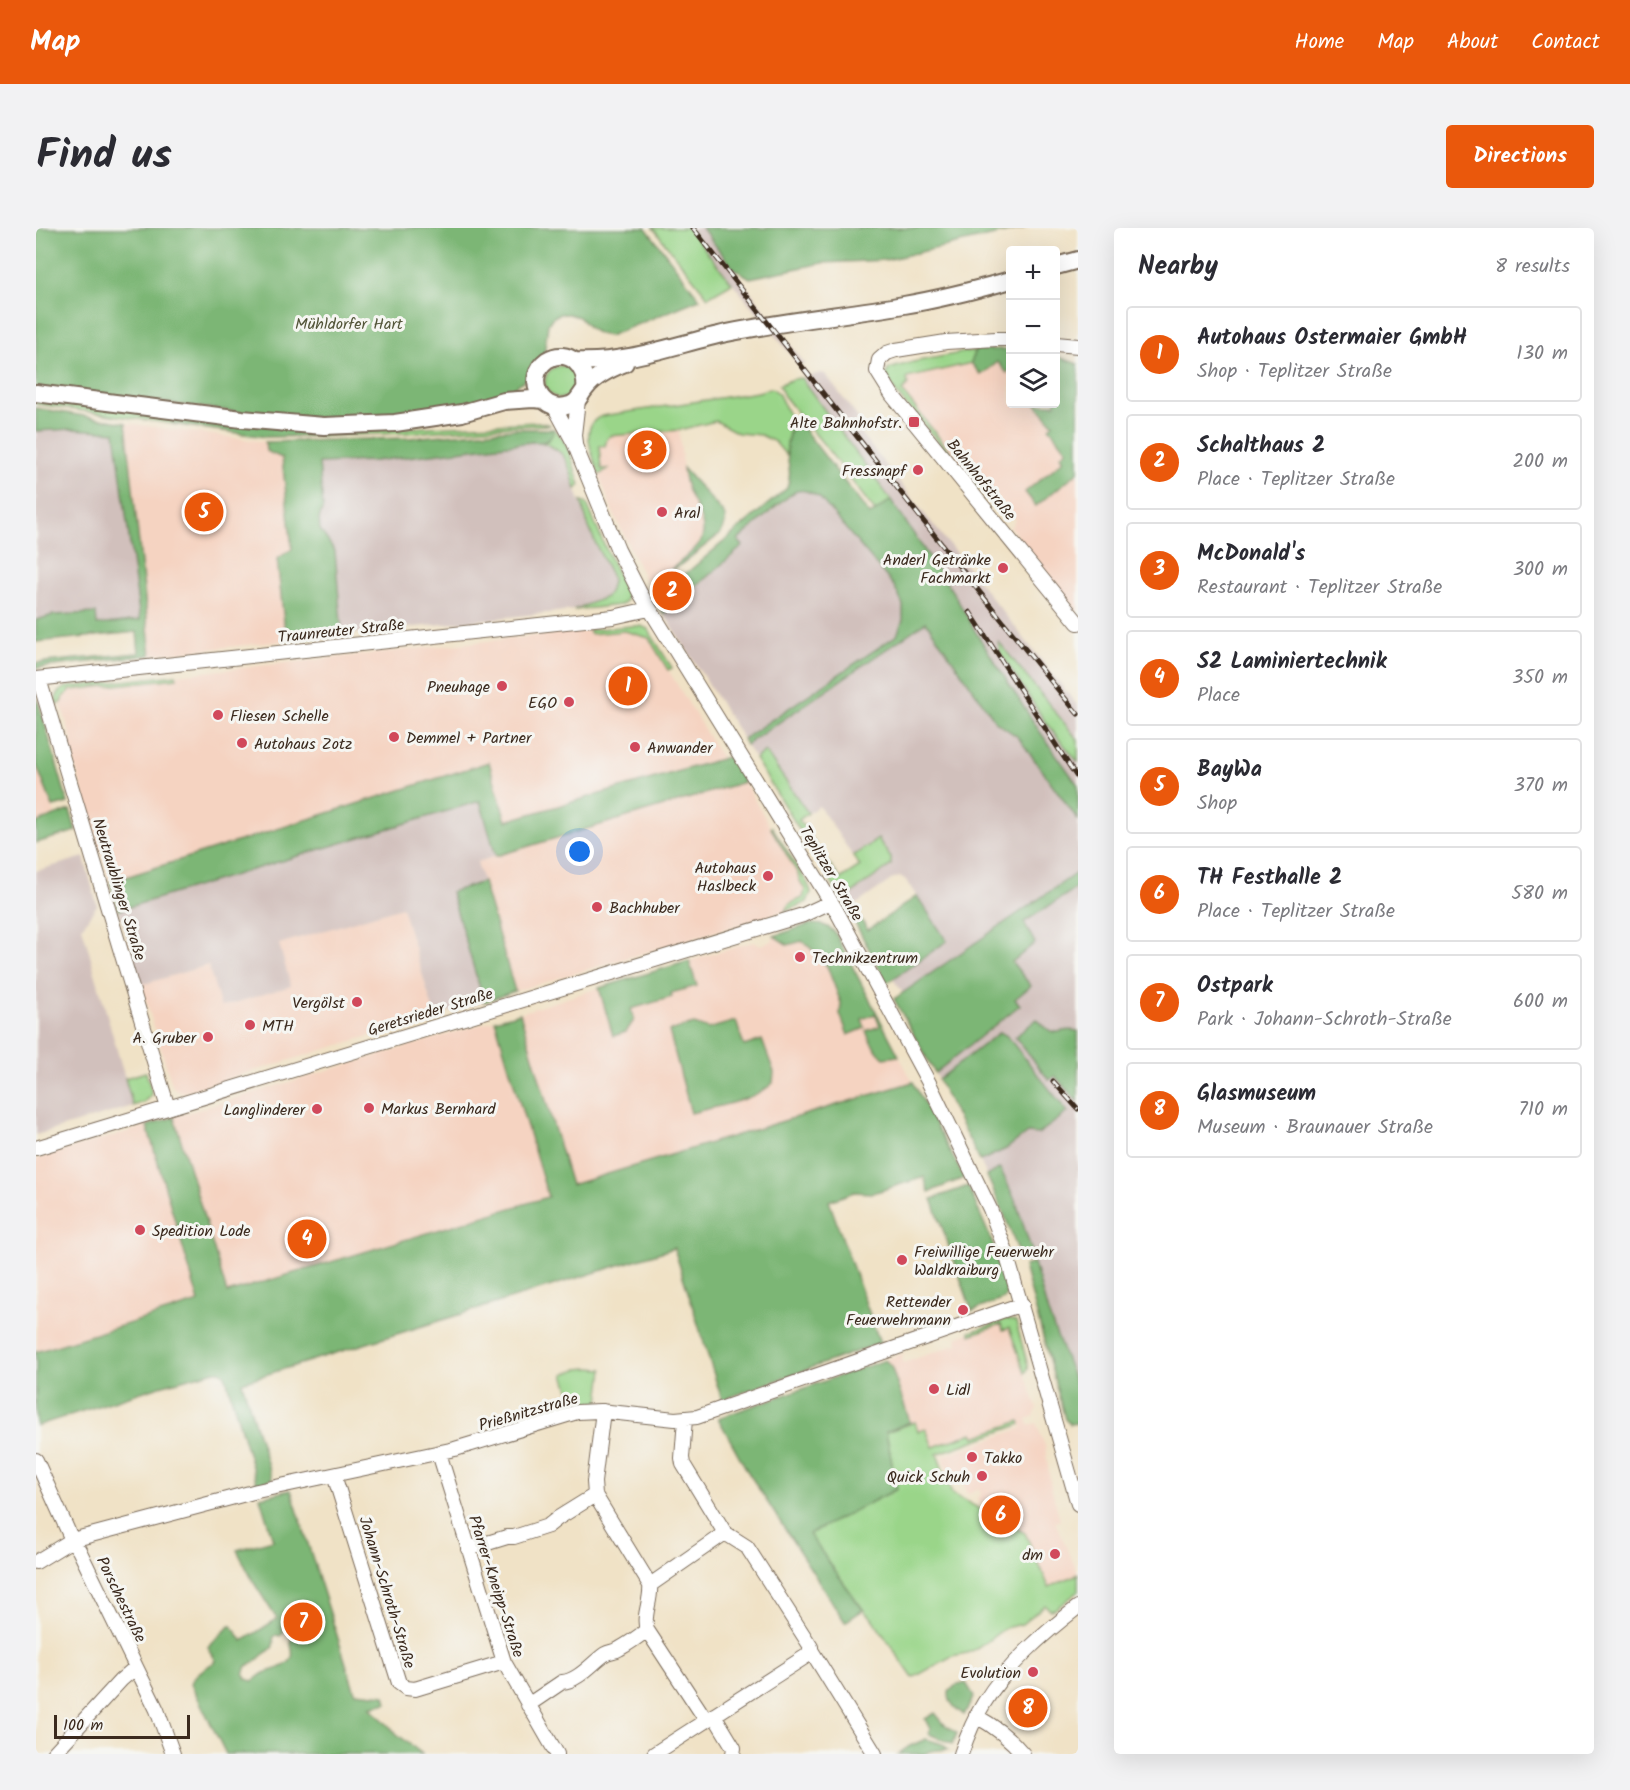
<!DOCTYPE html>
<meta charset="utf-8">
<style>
:root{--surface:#fff;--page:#f2f2f3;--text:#2b2b33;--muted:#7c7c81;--line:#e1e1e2;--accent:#ea580c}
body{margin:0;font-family:Kalam,sans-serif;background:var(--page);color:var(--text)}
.controls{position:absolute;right:18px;top:18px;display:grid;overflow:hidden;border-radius:6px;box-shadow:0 6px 24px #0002}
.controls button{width:54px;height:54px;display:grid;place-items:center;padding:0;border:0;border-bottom:2px solid var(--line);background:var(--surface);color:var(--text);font:30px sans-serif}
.scale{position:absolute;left:18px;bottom:15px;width:136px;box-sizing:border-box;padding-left:6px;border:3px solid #3b2a1e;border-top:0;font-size:16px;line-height:21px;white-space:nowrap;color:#3b2a1e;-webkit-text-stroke:4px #f6f6f2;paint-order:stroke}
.you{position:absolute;left:544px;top:624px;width:21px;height:21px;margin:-15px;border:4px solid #fff;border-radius:50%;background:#1a73e8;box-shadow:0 0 0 9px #1a73e833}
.badge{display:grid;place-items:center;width:39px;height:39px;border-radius:50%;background:var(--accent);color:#fff;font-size:20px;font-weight:700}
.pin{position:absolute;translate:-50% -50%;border:3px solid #fff;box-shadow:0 2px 6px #0006}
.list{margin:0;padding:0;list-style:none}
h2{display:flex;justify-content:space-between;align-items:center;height:78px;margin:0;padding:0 24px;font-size:26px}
h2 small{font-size:20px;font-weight:400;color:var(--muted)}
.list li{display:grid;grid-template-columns:39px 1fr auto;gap:18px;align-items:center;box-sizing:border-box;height:96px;margin:0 12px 12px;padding:0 12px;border:2px solid var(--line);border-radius:6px}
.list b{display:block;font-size:22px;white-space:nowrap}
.list p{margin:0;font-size:20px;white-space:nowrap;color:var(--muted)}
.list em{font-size:20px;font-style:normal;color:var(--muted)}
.icon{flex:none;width:33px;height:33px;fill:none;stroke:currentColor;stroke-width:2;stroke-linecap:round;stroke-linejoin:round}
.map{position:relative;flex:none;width:1042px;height:1526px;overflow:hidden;border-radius:6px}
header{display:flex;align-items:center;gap:36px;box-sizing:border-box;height:84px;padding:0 30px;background:var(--accent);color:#fff}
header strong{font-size:28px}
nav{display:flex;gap:33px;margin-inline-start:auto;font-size:21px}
.intro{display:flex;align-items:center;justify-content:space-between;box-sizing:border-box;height:144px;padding:0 36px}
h1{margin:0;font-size:42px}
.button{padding:15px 27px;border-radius:6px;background:var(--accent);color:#fff;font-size:21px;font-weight:700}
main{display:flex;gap:36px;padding:0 36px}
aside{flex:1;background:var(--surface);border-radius:6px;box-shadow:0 6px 24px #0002}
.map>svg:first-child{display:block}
.built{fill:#f5d3c1;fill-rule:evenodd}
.industrial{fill:#d1c0bc}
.green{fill:#9ad589;stroke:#6a8054;stroke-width:1.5}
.forest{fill:#7bb675;stroke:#5b704a;stroke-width:1.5;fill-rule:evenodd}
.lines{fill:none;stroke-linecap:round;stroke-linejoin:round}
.minor-casing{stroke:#7a6a59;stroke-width:16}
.major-casing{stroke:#7a6a59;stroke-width:20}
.minor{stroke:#fff;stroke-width:14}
.major{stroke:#fff;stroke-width:16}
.rail-casing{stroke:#3b2a1e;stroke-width:5}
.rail{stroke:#f6f6f2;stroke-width:3;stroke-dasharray:9;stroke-linecap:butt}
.poi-dot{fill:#d1495b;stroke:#f6f6f2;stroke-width:2}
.labels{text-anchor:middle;stroke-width:6;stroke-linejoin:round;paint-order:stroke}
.park-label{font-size:16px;fill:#535539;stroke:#f6f6f2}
.poi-label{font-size:16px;fill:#3b2a1e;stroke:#f6f6f2;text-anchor:end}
.street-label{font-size:16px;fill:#3b2a1e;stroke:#f6f6f2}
</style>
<header>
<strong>Map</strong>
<nav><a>Home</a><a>Map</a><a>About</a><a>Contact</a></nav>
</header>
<div class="intro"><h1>Find us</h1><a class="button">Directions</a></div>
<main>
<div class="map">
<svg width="1042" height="1526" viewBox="0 0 1042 1526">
<rect width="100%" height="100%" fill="#f6f6f2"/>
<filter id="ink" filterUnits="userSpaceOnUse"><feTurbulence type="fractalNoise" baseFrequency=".0167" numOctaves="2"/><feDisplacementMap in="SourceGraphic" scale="12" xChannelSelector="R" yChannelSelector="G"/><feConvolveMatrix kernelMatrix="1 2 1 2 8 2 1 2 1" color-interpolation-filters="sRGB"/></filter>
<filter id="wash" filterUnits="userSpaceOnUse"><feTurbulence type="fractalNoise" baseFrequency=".008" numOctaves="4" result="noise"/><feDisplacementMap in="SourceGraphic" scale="24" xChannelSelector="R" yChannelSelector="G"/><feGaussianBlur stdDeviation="1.35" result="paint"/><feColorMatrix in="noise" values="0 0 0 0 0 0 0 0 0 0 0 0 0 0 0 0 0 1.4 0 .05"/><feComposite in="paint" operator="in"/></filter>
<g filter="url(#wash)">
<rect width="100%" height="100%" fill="#f0e2c6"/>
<path class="built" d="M962 134 971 145 974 143 975 176H1000L1017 196 1013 200 1031 222 1029 232 989 264 1000 278 1042 244V385L974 299V298H976L979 292 969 279 946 250 940 255 865 163 872 157 870 150 935 135 945 147Z
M90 195 229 214 230 223 246 230 256 321 241 331 250 413 115 427Z
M643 202 648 252 652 264 664 288 667 308 662 317 633 343 610 354 576 282 563 247 567 245 571 241 565 242 563 218 569 214 574 208Z
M553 402 554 406 589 403 613 410 686 531 469 593 453 535 74 654 32 515 36 513 25 475 27 469 35 462 141 449 140 447Z
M0 536 19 586 0 595Z
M708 554 762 646 763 651 769 662 767 670 753 676 749 683 479 763 440 634Z
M366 679 399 788 148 864H144L137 859 105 757 172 737 185 778 192 777 254 758 242 716Z
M738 708 752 717 766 713 779 724 791 738 805 775 804 786 829 800 826 791 839 786 844 798 848 830 863 828 877 854 535 957 484 785 563 760 578 808 590 804 595 781 636 769 635 765 661 758 653 733 717 714 724 717 736 713ZM700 793 708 818 726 812 732 829 729 862 717 868 656 885 658 796 672 801Z
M459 792 512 968 191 1065 138 889Z
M111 898 164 1074 1 1123 0 931Z
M965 1096 973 1100 1001 1180 998 1188 991 1191 993 1197 1000 1195 1009 1218 1015 1259 1024 1292 1019 1294 1042 1345 1014 1359 989 1305 984 1302 982 1295 976 1297 970 1277 952 1283 948 1274 943 1276 941 1269 945 1267 943 1261 933 1266 931 1265 926 1250 922 1251 920 1247 914 1249 907 1228 986 1200 984 1193 939 1209 938 1205 897 1219 882 1204 879 1194H874L855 1138 849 1132 869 1125 866 1129 867 1135 922 1116 921 1110 934 1104 935 1107Z"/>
<path class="industrial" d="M652 0H665L697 40 769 136 763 137Z
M785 145 789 146 823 191 817 196 1042 478V557L1002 501 941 406 918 366 855 272 765 150Z
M37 201 79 204 104 393 61 397 60 385 17 387 0 392V203Z
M497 214 507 215 518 219 525 224 530 232 552 297 561 319 575 347 576 353 574 362 570 369 538 382 306 407 299 323 284 302 283 291 287 279 282 235 338 233Z
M760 263H772L783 269 858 358 867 377V392L861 407 707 511 628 386 707 318 702 312Z
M890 394 960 494 982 509 1042 592V644L867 765 857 751 911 713 869 651 865 649 858 650 812 682 806 672 855 637 856 634 842 611 817 628 783 578 772 585 730 524 719 531 710 517Z
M444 573 460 628 441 634 447 654 415 664 448 774 399 788 366 679 243 716 255 758 185 779 172 737 105 757 83 682Z
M48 629 61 677 46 699 97 878 0 907V643Z
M1042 659V1162L1012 1085 980 974 964 941 951 948 944 933 970 921 992 905 1032 884 964 804 902 852 899 845 984 778 979 771 975 735 987 694Z"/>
<path class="green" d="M617 0H652L696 55 672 69Z
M940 122 935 135 871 150 872 157 866 163 939 255 946 250 949 253 945 260 943 261 860 165 850 146 853 141 877 134Z
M509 154a16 16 0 1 1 32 0a16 16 0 1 1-32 0Z
M765 150 855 272 839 283 789 218 748 168 743 157 757 151Z
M736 160 742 165 758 197 753 205 750 227 739 214 725 207 702 205 680 193 643 202 574 208 571 211 569 218H563L565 241H572L563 247C558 229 541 197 566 188L722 164Z
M0 171 138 188 137 196 0 176Z
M502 194 515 197 480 198 372 205 285 208 286 204Z
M518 201C534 215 537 238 544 257L540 261C532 237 533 224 507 215L513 212Z
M545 273 551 276 566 312 590 365C591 371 590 374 585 377L538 382 570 369 574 362 576 353 575 347 561 319 552 297Z
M596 398H605L612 401 636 440 632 442 613 410 589 403 554 406 553 402Z
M962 413 1042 512V534L1010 495 964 424Z
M140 447 141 450 35 462 27 469 25 475 20 476C19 467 23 462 31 459Z
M729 523 772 585 763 592 782 620H775L719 531Z
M736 599 772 656 775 664 771 674 749 683 753 676 767 670 769 662 763 651 762 646 735 600Z
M842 611 855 630V637L806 672 783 634 787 627 804 651 824 638 817 628Z
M110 844 115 862V867L108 874 97 878 89 850Z
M971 1091 980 1094 992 1138V1141L989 1145 973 1100 967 1102 965 1096 934 1107V1104Z
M553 1140 567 1141 563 1174 538 1176 528 1146 542 1141Z
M984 1193 985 1196 901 1226 916 1266 989 1305 1013 1359 1042 1346V1364L1019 1381 1014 1382 1009 1377 986 1396 969 1400 942 1420 931 1425 916 1428 877 1450 835 1389 830 1385 772 1306 861 1261 850 1204 879 1194 882 1203 890 1201 897 1219 937 1205 939 1209Z"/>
<path class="forest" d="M0 0H610L664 71 573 108 563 106 554 101 543 89 533 86H523L516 90 512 96 508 128 491 150 471 165 429 179 332 191 242 189 0 159Z
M666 0H989L850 32 787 35 714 50 697 40Z
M974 121V143L971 145 962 134 945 147 935 135 940 122Z
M1020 128 1042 136V244L1000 278 989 264 1028 232 1025 227 1031 222 1013 199 1017 196 1000 176H1020Z
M0 180 90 195 115 427 0 440V435L103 425 101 404 0 414V392L17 387 60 385 61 397 104 392 79 204 37 201 0 203Z
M138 188 286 204 285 208 230 209 137 196Z
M764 196 834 287 855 272 918 366 941 406 1002 501 1042 557V592L982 509 960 494 890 394 710 517 707 511 861 407 867 392V377L858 358 784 270C777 266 770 261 761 263 753 265 712 304 702 312L707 318 628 386 625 380 648 358 642 350 653 343 751 260C760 236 741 224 758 197Z
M480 201H518C515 214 508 215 496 214L338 233 283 235 287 279 283 291 284 302 299 323 306 407 250 413 241 331 256 321 246 230 230 223 229 214 372 210Z
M647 240 688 286C691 293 689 299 684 306L643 338 633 343C642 335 654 327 662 317 676 300 658 279 652 263 649 256 648 248 647 240Z
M0 471 3 476 32 575 17 579 0 536Z
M692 529 708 554 460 628 444 573 83 682 74 654 453 534 470 593Z
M34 582 40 603 0 615V595Z
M1042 644V659L988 694 999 715 976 734 995 758 979 771 984 777 899 845 858 771Z
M447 654 479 763 448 774 415 664Z
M881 668 911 713 851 755 812 682 816 679 832 702Z
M774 696C785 696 792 697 799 705L863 828 848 830C839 822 834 814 830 803L844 798 839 786 826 791 829 800 812 807 804 786 805 775 791 738 779 724 766 713 752 717 738 708Z
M653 733 661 758 635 765 636 769 595 781 598 792 590 804 577 808 563 760Z
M484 785 535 957 877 854 928 950 893 964 888 949 837 965 818 964 793 973 844 1115 686 1172 638 1020 206 1154 236 1251 221 1256 189 1147 184 1143H179L124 1158 0 1198V1124L163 1074 111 898 138 889 191 1065 512 969 459 792Z
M1001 791C1022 814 1019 799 1042 803V874L1019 848 1013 852 979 809Z
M700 793 708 818 726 812 738 844 737 855C718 873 681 878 655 885L633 803 658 796 672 801Z
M964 804 971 808 1032 884 1002 906 991 905 970 921 944 933 902 852Z
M964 940 980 974 996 1024 984 1028 968 986 951 948Z
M932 958 960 1023 971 1060V1064L968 1071 936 1083 896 971Z
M998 1035 1012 1085 1042 1162V1195L1034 1196 1029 1191 988 1038Z
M849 1132 855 1138 874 1194 850 1204 861 1261 773 1306 827 1382 809 1394 712 1244 682 1190Z
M255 1262 319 1464 349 1467 351 1475 334 1479 361 1506 386 1526H190L155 1456C157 1446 172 1439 180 1433L172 1419 195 1397 207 1413 241 1391 218 1355 201 1322 237 1312 224 1269ZM250 1397C256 1405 254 1405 255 1415 255 1421 259 1427 254 1433 249 1440 236 1442 228 1445 224 1447 220 1451 216 1453L210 1451 208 1446 211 1438C222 1434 220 1432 228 1426 235 1421 239 1420 237 1410L240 1407 244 1408 248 1404 246 1399Z
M930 1455 938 1468 928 1487C919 1480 913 1476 913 1464L919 1458Z
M899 1485 908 1496 921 1505 917 1516 893 1506 894 1501 889 1491Z
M890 1511 906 1516 912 1521 894 1523 888 1526H862L874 1518Z"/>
</g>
<g filter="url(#ink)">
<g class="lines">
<g class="minor-casing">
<path id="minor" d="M975 111H960L910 114 860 122 851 125 843 132 841 143 856 167 1042 395
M1020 116 1042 118
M518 178 538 215 582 322 604 365 800 682 893 855 954 981 968 1018 1042 1276
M539 215 538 207 542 172
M0 451 577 389 613 381
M3 451 132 880
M0 920 767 687 795 674
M567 1183 558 1254 559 1267 614 1357C616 1372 606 1388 611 1402L670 1492
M403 1225 468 1434 521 1526
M0 1232 36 1312 43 1322 121 1482 137 1526
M298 1247 363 1455 370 1460 379 1461 468 1434
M432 1321 471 1309H478L512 1298 522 1290 559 1267
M0 1334 36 1312 221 1263 419 1221 541 1184 564 1183 639 1191 661 1189 986 1076
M614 1357 689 1305
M775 1422 839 1526
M492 1477 526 1454C542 1453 556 1435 569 1426 574 1423 578 1424 583 1421 592 1416 602 1409 611 1402
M678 1487 698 1520 697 1526
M940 1488C958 1498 974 1510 987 1526
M17 1526 85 1452 100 1439
M618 1526 772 1427 775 1419 711 1319 689 1305 647 1236 646 1230 649 1191
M925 1526C931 1508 938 1491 948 1475 971 1437 1007 1406 1042 1379"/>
</g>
<g class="major-casing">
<path id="major" d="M1020 38 1042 32
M539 133C592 136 640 116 691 105 750 93 809 87 868 77 904 71 939 62 975 52
M549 161C552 139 532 119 511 132 489 148 503 184 530 178 542 176 543 168 550 160 559 148 576 140 589 135
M0 165 206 191 288 198 359 195 426 185 468 173 497 171 508 172"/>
</g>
<use href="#minor" class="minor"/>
<use href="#major" class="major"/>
<g class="rail-casing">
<path id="rail" d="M657 0C786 162 911 327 1042 486
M934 384 1042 551
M1017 853 1042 881"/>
</g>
<use href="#rail" class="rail"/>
</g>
</g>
<g class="poi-dot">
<rect x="872" y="188" width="12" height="12" rx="3"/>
<circle cx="882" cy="242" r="6"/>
<circle cx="626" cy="284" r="6"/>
<circle cx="967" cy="340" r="6"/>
<circle cx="466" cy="458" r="6"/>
<circle cx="533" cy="474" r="6"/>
<circle cx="182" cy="487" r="6"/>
<circle cx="358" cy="509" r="6"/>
<circle cx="206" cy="515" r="6"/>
<circle cx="599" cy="519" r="6"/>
<circle cx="732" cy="648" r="6"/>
<circle cx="561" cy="679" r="6"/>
<circle cx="764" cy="729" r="6"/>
<circle cx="321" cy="774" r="6"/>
<circle cx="214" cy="797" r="6"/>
<circle cx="172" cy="809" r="6"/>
<circle cx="333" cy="880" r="6"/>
<circle cx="281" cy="881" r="6"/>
<circle cx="104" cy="1002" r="6"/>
<circle cx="866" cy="1032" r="6"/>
<circle cx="927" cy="1082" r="6"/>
<circle cx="898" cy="1161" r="6"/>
<circle cx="936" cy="1229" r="6"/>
<circle cx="946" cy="1248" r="6"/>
<circle cx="1019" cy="1326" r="6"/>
<circle cx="997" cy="1444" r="6"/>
</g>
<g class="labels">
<g class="park-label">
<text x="313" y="101">Mühldorfer Hart</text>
</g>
<g class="poi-label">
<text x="866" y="200">Alte Bahnhofstr.</text>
<text x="870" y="248">Fressnapf</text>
<text x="638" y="290" text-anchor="start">Aral</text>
<text x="955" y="337">Anderl Getränke<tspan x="955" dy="18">Fachmarkt</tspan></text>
<text x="454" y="464">Pneuhage</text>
<text x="521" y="480">EGO</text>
<text x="194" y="493" text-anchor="start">Fliesen Schelle</text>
<text x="370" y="515" text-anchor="start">Demmel + Partner</text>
<text x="218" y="521" text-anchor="start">Autohaus Zotz</text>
<text x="611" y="525" text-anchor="start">Anwander</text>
<text x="720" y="645">Autohaus<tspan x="720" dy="18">Haslbeck</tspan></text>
<text x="573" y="685" text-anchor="start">Bachhuber</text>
<text x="776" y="735" text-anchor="start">Technikzentrum</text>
<text x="309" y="780">Vergölst</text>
<text x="226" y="803" text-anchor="start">MTH</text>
<text x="160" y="815">A. Gruber</text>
<text x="345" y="886" text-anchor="start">Markus Bernhard</text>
<text x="269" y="887">Langlinderer</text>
<text x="116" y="1008" text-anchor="start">Spedition Lode</text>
<text x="878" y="1029" text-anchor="start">Freiwillige Feuerwehr<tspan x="878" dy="18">Waldkraiburg</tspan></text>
<text x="915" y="1079">Rettender<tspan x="915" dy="18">Feuerwehrmann</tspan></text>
<text x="910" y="1167" text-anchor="start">Lidl</text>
<text x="948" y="1235" text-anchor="start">Takko</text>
<text x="934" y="1254">Quick Schuh</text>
<text x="1007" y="1332">dm</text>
<text x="985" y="1450">Evolution</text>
</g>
<g class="street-label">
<text transform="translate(946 251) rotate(51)" y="6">Bahnhofstraße</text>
<text transform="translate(305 402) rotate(-6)" y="6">Traunreuter Straße</text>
<text transform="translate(796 645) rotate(59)" y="6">Teplitzer Straße</text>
<text transform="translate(84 661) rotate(73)" y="6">Neutraublinger Straße</text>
<text transform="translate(394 783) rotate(-17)" y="6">Geretsrieder Straße</text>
<text transform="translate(492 1183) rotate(-16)" y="6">Prießnitzstraße</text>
<text transform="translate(461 1358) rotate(72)" y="6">Pfarrer-Kneipp-Straße</text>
<text transform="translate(352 1364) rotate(73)" y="6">Johann-Schroth-Straße</text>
<text transform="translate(86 1371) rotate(64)" y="6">Porschestraße</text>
</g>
</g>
</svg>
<div class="controls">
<button>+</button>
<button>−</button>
<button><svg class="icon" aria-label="layers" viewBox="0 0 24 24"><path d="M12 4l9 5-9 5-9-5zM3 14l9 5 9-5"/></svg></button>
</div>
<div class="scale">100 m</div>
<div class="you"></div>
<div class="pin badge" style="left:592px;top:458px">1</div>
<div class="pin badge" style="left:636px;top:363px">2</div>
<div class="pin badge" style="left:611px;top:222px">3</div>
<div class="pin badge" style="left:271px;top:1011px">4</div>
<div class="pin badge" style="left:168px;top:284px">5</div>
<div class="pin badge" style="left:965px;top:1287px">6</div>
<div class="pin badge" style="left:267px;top:1394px">7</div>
<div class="pin badge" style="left:992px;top:1480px">8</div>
</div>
<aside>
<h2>Nearby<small>8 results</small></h2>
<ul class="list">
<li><span class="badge">1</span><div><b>Autohaus Ostermaier GmbH</b><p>Shop · Teplitzer Straße</p></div><em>130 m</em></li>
<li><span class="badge">2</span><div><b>Schalthaus 2</b><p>Place · Teplitzer Straße</p></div><em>200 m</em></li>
<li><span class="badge">3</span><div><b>McDonald's</b><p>Restaurant · Teplitzer Straße</p></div><em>300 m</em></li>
<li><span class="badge">4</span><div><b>S2 Laminiertechnik</b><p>Place</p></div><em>350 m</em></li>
<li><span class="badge">5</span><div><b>BayWa</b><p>Shop</p></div><em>370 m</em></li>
<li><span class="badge">6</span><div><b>TH Festhalle 2</b><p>Place · Teplitzer Straße</p></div><em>580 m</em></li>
<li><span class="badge">7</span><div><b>Ostpark</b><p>Park · Johann-Schroth-Straße</p></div><em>600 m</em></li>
<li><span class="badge">8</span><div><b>Glasmuseum</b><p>Museum · Braunauer Straße</p></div><em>710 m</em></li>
</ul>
</aside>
</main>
